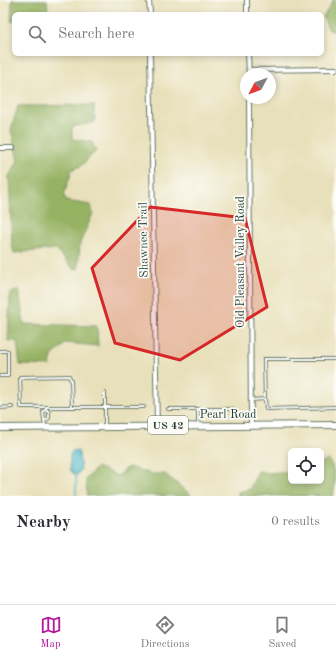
<!DOCTYPE html>
<style>
:root{--surface:#fff;--page:#f7f7f7;--text:#2b2b33;--muted:#7c7c81;--line:#e1e1e2;--accent:#b5179e}
body{margin:0;font-family:"Old Standard TT",serif;background:var(--page);color:var(--text)}
.controls{position:absolute;right:12px;bottom:12px;display:grid;overflow:hidden;border-radius:6px;box-shadow:0 2px 6px #0003}
.controls button{width:36px;height:36px;display:grid;place-items:center;padding:0;border:0;border-bottom:1px solid var(--line);background:var(--surface);color:var(--text);font:20px sans-serif}
.compass{position:absolute;left:240px;top:68px;width:36px;height:36px;border-radius:50%;background:var(--surface);box-shadow:0 2px 6px #0003;rotate:229deg}
.list{margin:0;padding:0;list-style:none}
h2{display:flex;justify-content:space-between;align-items:center;height:52px;margin:0;padding:0 16px;font-size:17px}
h2 small{font-size:13px;font-weight:400;color:var(--muted)}
.icon{flex:none;width:22px;height:22px;fill:none;stroke:currentColor;stroke-width:2;stroke-linecap:round;stroke-linejoin:round}
.map{position:relative;flex:none;width:336px;height:496px;overflow:hidden}
.search{position:absolute;background:var(--surface);box-shadow:0 2px 6px #0003;left:12px;right:12px;top:12px;height:44px;display:flex;align-items:center;gap:10px;box-sizing:border-box;padding:0 14px;border-radius:6px;color:var(--muted);font-size:15px}
.sheet{height:108px;background:var(--surface)}
nav{display:flex;justify-content:space-around;align-items:center;box-sizing:border-box;height:56px;border-top:1px solid var(--line);background:var(--surface);font-size:11px;color:var(--muted)}
nav a{display:grid;justify-items:center;gap:2px}
nav .on{color:var(--accent)}
.map>svg:first-child{display:block}
.forest{fill:#96b264;stroke:#5a784c}
.water{fill:#43b1bf;stroke:#31777a}
.lines{fill:none;stroke-linecap:round;stroke-linejoin:round}
.stream{stroke:#43b1bf;stroke-width:1.5}
.service-casing{stroke:#657663;stroke-width:4}
.minor-casing{stroke:#657663;stroke-width:6}
.primary-casing{stroke:#657663;stroke-width:8}
.service{stroke:#fff;stroke-width:2}
.minor{stroke:#fff;stroke-width:4}
.primary{stroke:#fff;stroke-width:6}
.marked{fill:#d62828;fill-opacity:0.2;stroke:#d62828;stroke-width:3;stroke-linejoin:round}
.labels{text-anchor:middle;stroke-width:3.5;stroke-linejoin:round;paint-order:stroke}
.shield{fill:#fdfcf7;stroke:#62766e;stroke-width:1}
.shield-label{font-size:11px;font-weight:bold;fill:#1f3d34}
.street-label{font-size:12px;fill:#1f3d34;stroke:#fdfcf7}
</style>
<div class="map">
<svg width="336" height="496" viewBox="0 0 336 496">
<rect width="100%" height="100%" fill="#fdfcf7"/>
<filter id="ink" filterUnits="userSpaceOnUse"><feTurbulence type="fractalNoise" baseFrequency=".025" numOctaves="2"/><feDisplacementMap in="SourceGraphic" scale="8" xChannelSelector="R" yChannelSelector="G"/><feConvolveMatrix kernelMatrix="1 2 1 2 8 2 1 2 1" color-interpolation-filters="sRGB"/></filter>
<filter id="wash" filterUnits="userSpaceOnUse"><feTurbulence type="fractalNoise" baseFrequency=".012" numOctaves="4" result="noise"/><feDisplacementMap in="SourceGraphic" scale="16" xChannelSelector="R" yChannelSelector="G"/><feGaussianBlur stdDeviation="0.9" result="paint"/><feColorMatrix in="noise" values="0 0 0 0 0 0 0 0 0 0 0 0 0 0 0 0 0 1.4 0 .05"/><feComposite in="paint" operator="in"/></filter>
<g filter="url(#wash)">
<rect width="100%" height="100%" fill="#e8e0ba"/>
<path class="forest" d="M12 0H47L48 13 14 14V22L11 21Z
M332 0H336V32L329 30 323 17 333 1Z
M94 105 95 122 72 127V139L92 142 96 151 81 166 71 170 70 177 64 194 66 201 91 205 93 213 80 243 78 269 73 268 55 249 14 253 12 246 9 176 18 161 11 130 18 106Z
M19 289 24 324 97 326 98 346 66 343 52 356 50 366 20 365 17 341H8L10 294Z
M329 459C336 474 336 480 333 496H238V492L250 489 258 471 269 473 291 471V481H321V463Z
M97 467 118 476 128 467 152 474H165L192 496H87L86 479Z"/>
<path class="water" d="M77 450 79 453 81 470 78 474 75 475 70 470V454L72 451Z"/>
<g class="lines">
<path class="stream" d="M76 496V474"/>
</g>
</g>
<g filter="url(#ink)">
<g class="lines">
<g class="service-casing">
<path id="service" d="M0 351H8V376H0
M105 393V426
M265 399 266 409 336 407
M251 400 265 399 264 359H336
M72 407 71 380 69 376 20 377 21 407H144
M0 408 12 407
M168 409H233
M198 409V425
M45 426 43 412 46 409 49 412V418L45 421"/>
</g>
<g class="minor-casing">
<path id="minor" d="M149 0 150 14
M247 0V14
M150 54 157 425
M248 54 249 74
M249 70 336 69
M249 98 251 426
M0 148H13"/>
</g>
<g class="primary-casing">
<path id="primary" d="M0 428 336 425"/>
</g>
<use href="#service" class="service"/>
<use href="#minor" class="minor"/>
<use href="#primary" class="primary"/>
</g>
</g>
<path class="marked" d="M150 207 245 218 267 307 180 360 115 343 92 268Z"/>
<g class="labels">
<rect class="shield" x="148" y="416" width="40" height="18" rx="3"/>
<g class="shield-label">
<text x="168" y="429">US 42</text>
</g>
<g class="street-label">
<text transform="translate(143 240) rotate(-91)" y="4">Shawnee Trail</text>
<text transform="translate(240 262) rotate(-90)" y="4">Old Pleasant Valley Road</text>
<text x="228" y="418">Pearl Road</text>
</g>
</g>
</svg>
<div class="controls">
<button><svg class="icon" aria-label="locate" viewBox="0 0 24 24"><circle cx="12" cy="12" r="6"/><path d="M12 2v4M12 18v4M2 12h4M18 12h4"/></svg></button>
</div>
<svg class="compass" viewBox="-18 -18 36 36"><path d="M0-13l5 13h-10z" fill="#e53935"/><path d="M0 13l5-13h-10z" fill="#7c7c81"/></svg>
<div class="search"><svg class="icon" aria-label="search" viewBox="0 0 24 24"><circle cx="10" cy="10" r="6"/><path d="M15 15l6 6"/></svg>Search here</div>
</div>
<section class="sheet">
<h2>Nearby<small>0 results</small></h2>
<ul class="list">
</ul>
</section>
<nav>
<a class="on"><svg class="icon" aria-label="map" viewBox="0 0 24 24"><path d="M3 6l6-2 6 2 6-2v14l-6 2-6-2-6 2zM9 4v14M15 6v14"/></svg>Map</a>
<a><svg class="icon" aria-label="directions" viewBox="0 0 24 24"><path d="M12 3l9 9-9 9-9-9zM9 14v-3h6M13 9l2 2-2 2"/></svg>Directions</a>
<a><svg class="icon" aria-label="saved" viewBox="0 0 24 24"><path d="M7 4h10v16l-5-4-5 4z"/></svg>Saved</a>
</nav>
